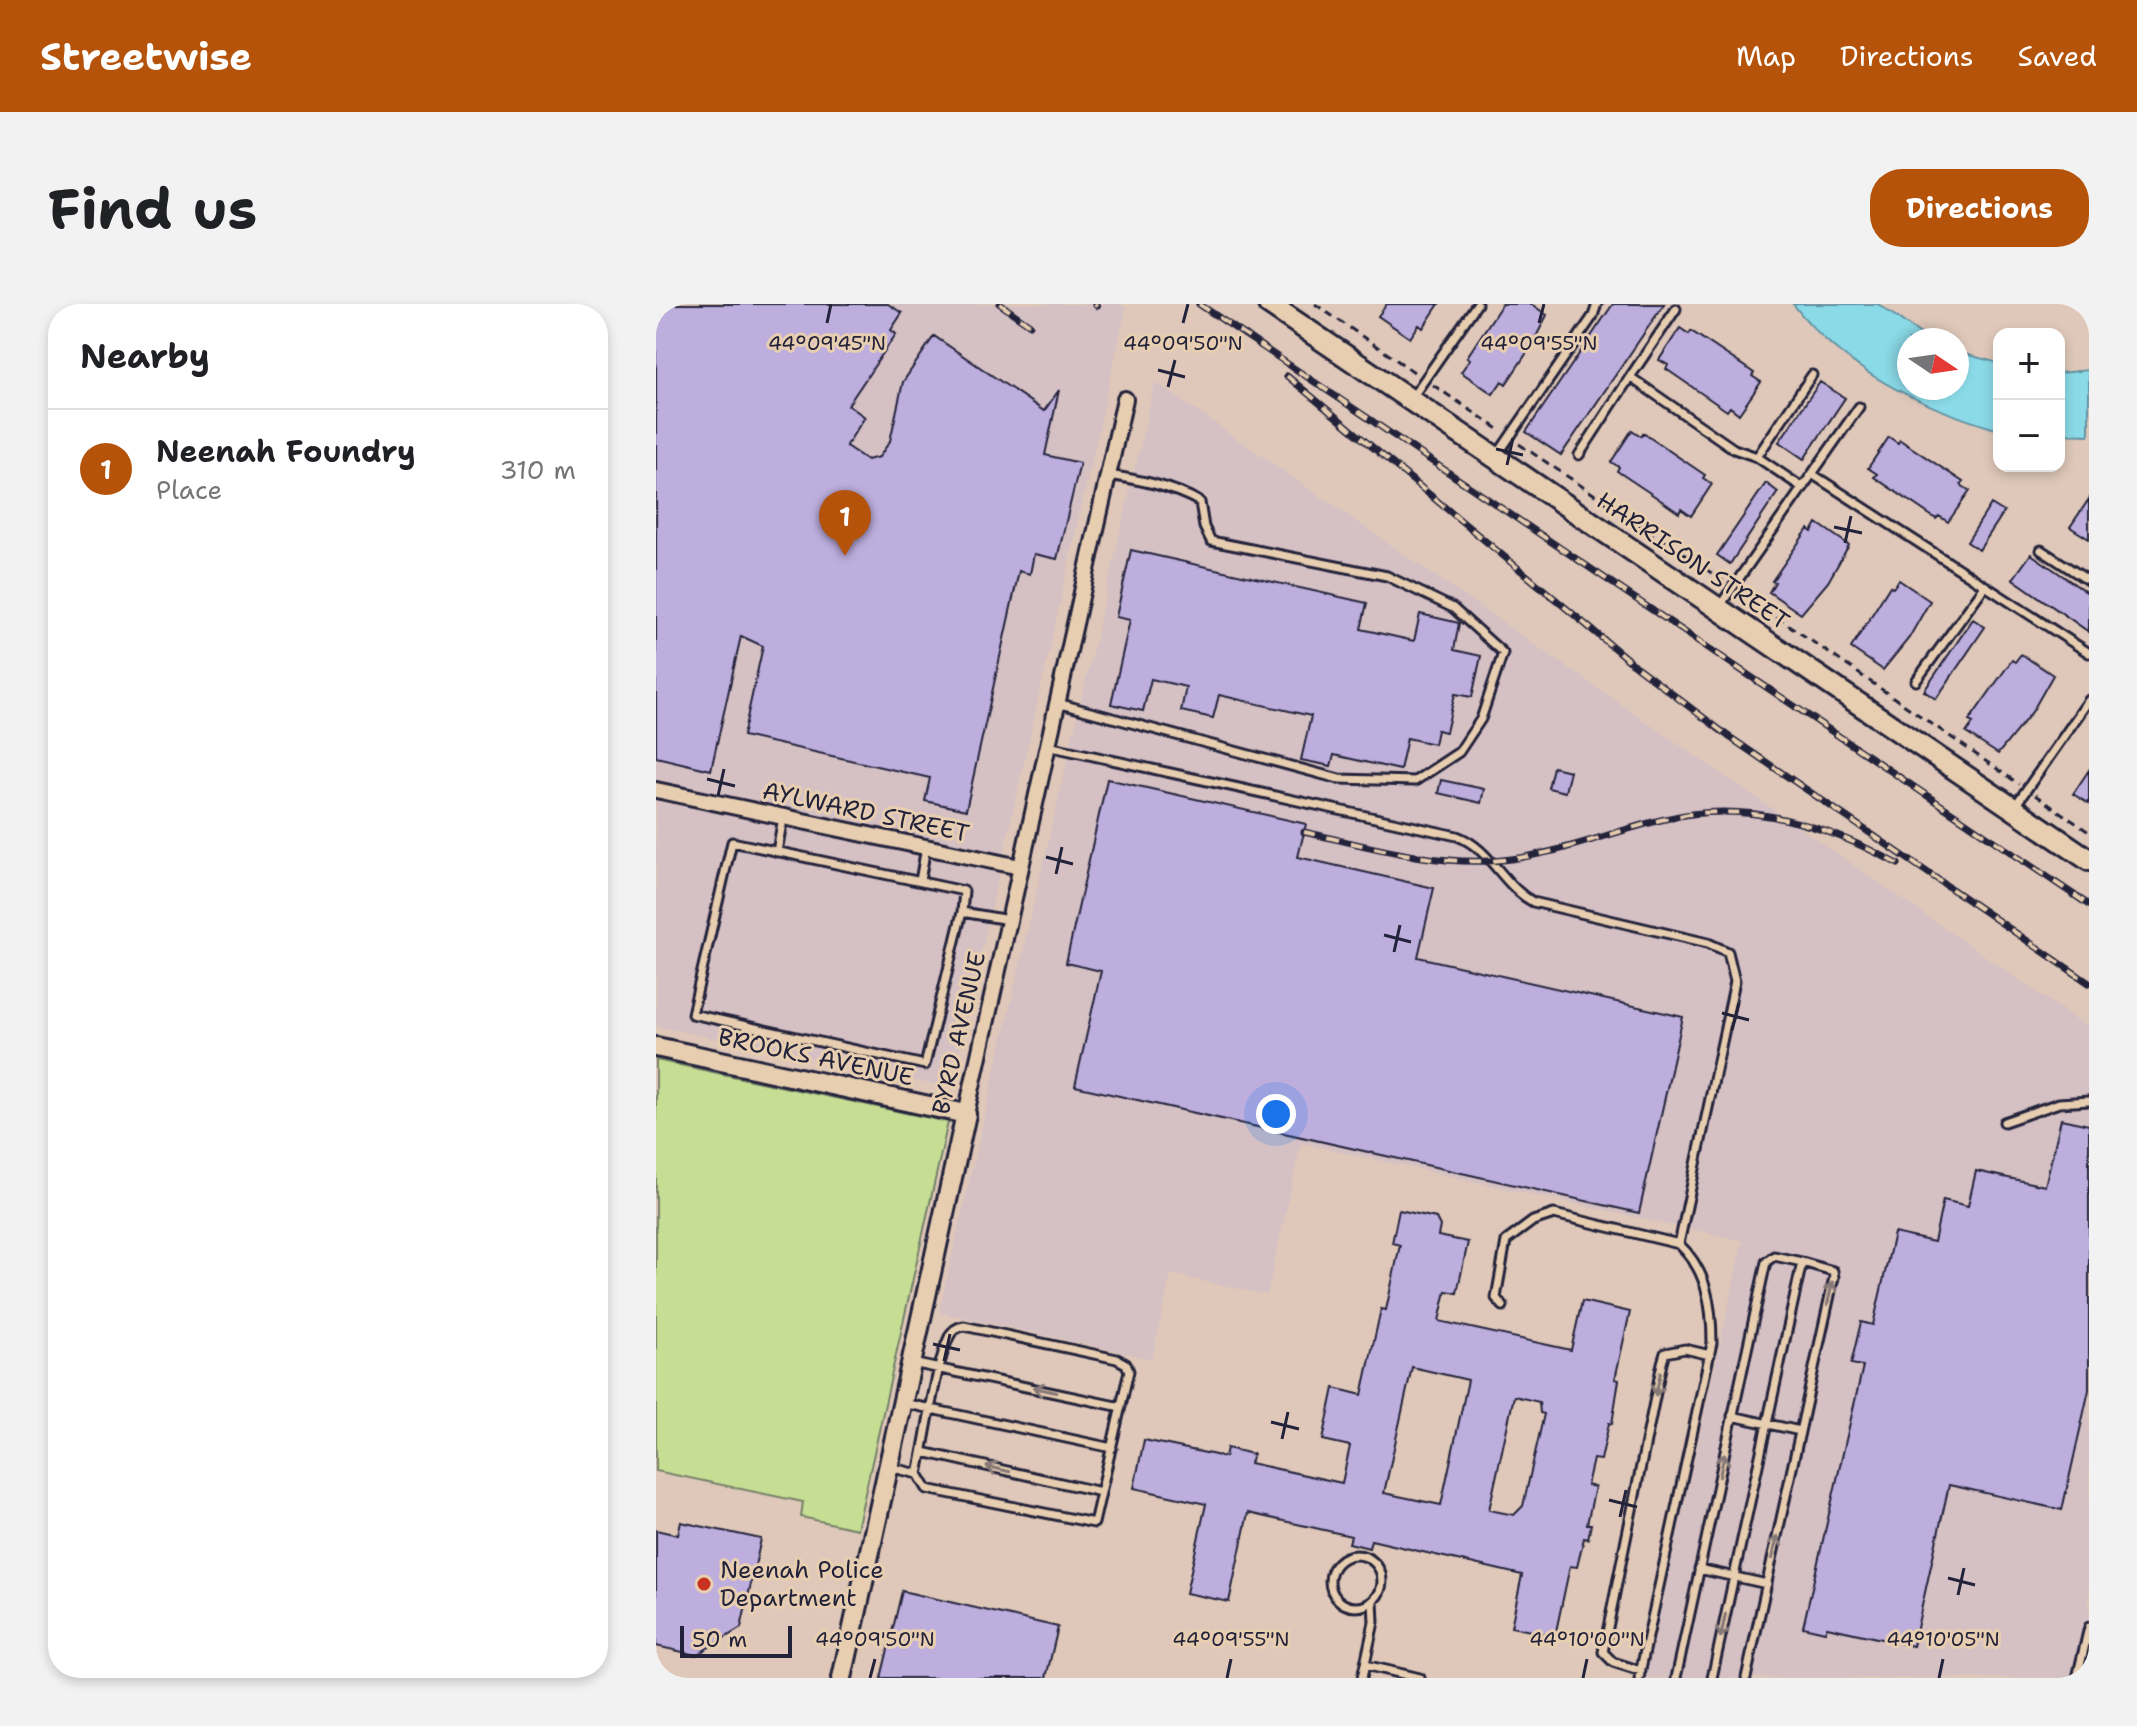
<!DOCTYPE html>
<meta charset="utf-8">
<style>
:root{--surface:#fff;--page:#f2f2f2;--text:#202124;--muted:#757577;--line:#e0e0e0;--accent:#b45309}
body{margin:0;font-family:"Shantell Sans",sans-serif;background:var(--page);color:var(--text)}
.controls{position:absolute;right:24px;top:24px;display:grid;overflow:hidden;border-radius:16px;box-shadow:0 4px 12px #0003}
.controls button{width:72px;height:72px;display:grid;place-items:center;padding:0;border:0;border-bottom:2px solid var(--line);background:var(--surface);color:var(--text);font:40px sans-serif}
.compass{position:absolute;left:1241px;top:24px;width:72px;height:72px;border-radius:50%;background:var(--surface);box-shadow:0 4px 12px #0003;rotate:103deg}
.scale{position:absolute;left:24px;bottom:20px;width:112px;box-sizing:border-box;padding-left:8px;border:4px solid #22223b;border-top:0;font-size:22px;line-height:28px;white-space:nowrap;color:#22223b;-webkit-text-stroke:6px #e8ceb0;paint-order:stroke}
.you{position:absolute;left:620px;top:810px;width:28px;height:28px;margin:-20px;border:6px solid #fff;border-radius:50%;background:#1a73e8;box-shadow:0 0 0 12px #1a73e833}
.badge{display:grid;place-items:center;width:52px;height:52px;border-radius:50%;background:var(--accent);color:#fff;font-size:26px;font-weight:700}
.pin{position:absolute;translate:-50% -66px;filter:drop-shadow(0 2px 4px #0008)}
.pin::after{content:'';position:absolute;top:42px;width:28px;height:24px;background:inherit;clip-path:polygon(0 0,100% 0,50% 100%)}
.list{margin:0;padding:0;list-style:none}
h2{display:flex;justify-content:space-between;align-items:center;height:104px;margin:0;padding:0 32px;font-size:34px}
h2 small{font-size:26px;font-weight:400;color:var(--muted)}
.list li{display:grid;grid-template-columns:52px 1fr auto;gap:24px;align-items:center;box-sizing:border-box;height:120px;padding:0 32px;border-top:2px solid var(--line)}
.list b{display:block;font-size:30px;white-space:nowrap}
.list p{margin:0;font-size:26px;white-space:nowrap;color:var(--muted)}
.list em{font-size:26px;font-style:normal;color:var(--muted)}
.map{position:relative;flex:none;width:1433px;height:1374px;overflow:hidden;border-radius:32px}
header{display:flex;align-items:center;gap:48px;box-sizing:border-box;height:112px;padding:0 40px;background:var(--accent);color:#fff}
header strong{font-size:38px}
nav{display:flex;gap:44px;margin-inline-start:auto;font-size:28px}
.intro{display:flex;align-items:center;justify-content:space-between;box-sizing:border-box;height:192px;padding:0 48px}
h1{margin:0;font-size:56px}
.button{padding:20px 36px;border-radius:32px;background:var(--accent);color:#fff;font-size:28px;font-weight:700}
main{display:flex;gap:48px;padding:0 48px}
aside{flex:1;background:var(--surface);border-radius:32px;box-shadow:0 4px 12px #0003}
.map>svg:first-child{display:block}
.built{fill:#d5c0c4}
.green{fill:#c6de94;stroke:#748068;stroke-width:2}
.water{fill:#8bdae7;stroke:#6190a2;stroke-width:2}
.building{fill:#bdaede;stroke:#22223b;stroke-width:2;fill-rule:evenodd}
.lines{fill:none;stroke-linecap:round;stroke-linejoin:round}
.service-casing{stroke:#22223b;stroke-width:13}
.minor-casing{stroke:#22223b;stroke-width:20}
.tertiary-casing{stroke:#22223b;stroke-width:24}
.secondary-casing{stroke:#22223b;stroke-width:26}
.path{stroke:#22223b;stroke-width:3;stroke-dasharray:8 6;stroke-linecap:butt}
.service{stroke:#e8ceb0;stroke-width:7}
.minor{stroke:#e8ceb0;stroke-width:14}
.tertiary{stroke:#e8ceb0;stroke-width:18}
.secondary{stroke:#e8ceb0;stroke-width:20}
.rail-casing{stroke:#22223b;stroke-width:7}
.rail{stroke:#e8ceb0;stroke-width:4;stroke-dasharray:12;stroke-linecap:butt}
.oneway{stroke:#857876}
.ticks{fill:none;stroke:#22223b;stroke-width:3}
.poi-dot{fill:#c8321e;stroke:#e8ceb0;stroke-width:3}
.labels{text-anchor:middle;stroke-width:6;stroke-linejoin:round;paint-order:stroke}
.street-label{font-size:24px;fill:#22223b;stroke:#e8ceb0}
.poi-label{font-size:24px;fill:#22223b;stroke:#e8ceb0;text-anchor:start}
.ticks-label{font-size:20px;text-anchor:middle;fill:#22223b;stroke:#e8ceb0;stroke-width:6;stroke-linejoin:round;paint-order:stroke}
</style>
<header>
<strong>Streetwise</strong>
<nav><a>Map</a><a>Directions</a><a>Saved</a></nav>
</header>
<div class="intro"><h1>Find us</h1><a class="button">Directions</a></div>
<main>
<aside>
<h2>Nearby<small></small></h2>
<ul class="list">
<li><span class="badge">1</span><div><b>Neenah Foundry</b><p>Place</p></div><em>310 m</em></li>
</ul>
</aside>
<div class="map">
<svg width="1433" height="1374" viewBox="0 0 1433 1374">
<rect width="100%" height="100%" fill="#dfc8b9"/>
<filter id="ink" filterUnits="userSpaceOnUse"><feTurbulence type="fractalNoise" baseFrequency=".0125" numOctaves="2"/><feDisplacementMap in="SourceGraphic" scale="16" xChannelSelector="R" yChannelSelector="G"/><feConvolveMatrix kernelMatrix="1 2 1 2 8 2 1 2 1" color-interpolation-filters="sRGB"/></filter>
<g filter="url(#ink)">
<path class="built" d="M0 0H464L470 4 295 784 0 722Z
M499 78 1433 724V1374H989L1087 937 645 839 611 991 515 970 496 1055 283 1008Z"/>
<path class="green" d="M0 756 292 818 201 1225 145 1213 147 1198 0 1167Z"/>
<path class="water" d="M1137 0H1222L1273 36H1253V84H1301V48L1343 59V126C1265 103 1188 67 1137 0Z
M1433 66V131L1403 130V69Z"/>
<path class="building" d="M10 0H232L246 9 235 26 240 30 192 101 209 113 190 142 211 156 223 153 234 137 247 78 278 32 388 107 403 86 389 151 424 159 401 255 378 250 374 270 363 267 310 506 269 497 274 474 87 432 107 342 85 332 55 466 0 453V14Z
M731 0H783L767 24 763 21 754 34 722 12Z
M846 0H875L891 11 876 41 850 80 846 77 837 90 805 68 814 55 811 53Z
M957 0H1008L905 151 870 128Z
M1024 24 1033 30 1035 27 1098 69 1096 72 1105 78 1083 110 1074 103 1071 107 1010 65 1012 61 1003 56Z
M1164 78 1189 94 1148 155 1123 138Z
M976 126 985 132 987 129 1049 171 1047 174 1056 180 1035 212 1025 205 1023 209 997 191 961 167 963 163 955 158Z
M1233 133 1242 139 1244 136 1307 178 1305 181 1314 187 1292 218 1283 212 1280 215 1218 173 1221 170 1212 164Z
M1110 179 1122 188 1074 260 1061 251Z
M1433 195V235L1414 223Z
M1335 200 1348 208 1323 246 1311 238Z
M1161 219 1193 241 1172 278 1145 310 1113 288 1119 278 1116 277 1152 225 1156 228Z
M475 246 711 299 705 325 758 337 764 310 803 319 798 346 825 352 816 393 799 390 790 428 781 426 778 440 751 434 744 466 678 451 675 462 645 456 655 412 563 391 557 414 525 407 530 383 495 375 487 407 455 400 474 316 460 313Z
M1375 250 1433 290V328L1357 275Z
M1243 276 1274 297 1253 334 1227 366 1195 344 1234 282 1237 284Z
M1317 315 1329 323 1280 395 1268 387Z
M1365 350 1397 371 1376 408 1342 450 1310 429 1317 419 1313 417 1356 356 1359 358Z
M897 463 914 467 909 488 892 484Z
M1433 466V500L1417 490Z
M451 475 650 520 642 553 778 584 762 653 1027 713 983 909 419 782 445 667 410 659Z
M785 476 828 485 825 499 782 489Z
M1405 815 1433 821V1086L1406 1206 1293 1181 1257 1342 1171 1323 1169 1328 1147 1323 1207 1062 1195 1060 1205 1018 1217 1021 1238 929 1278 938 1287 896 1312 902 1320 867 1389 882Z
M743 906 780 914 784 922 782 932 812 938 801 989 790 987 783 1017 915 1046 926 997 974 1008 959 1075 963 1076 956 1120 953 1119 945 1156 937 1155 931 1181 939 1183 931 1220H935L932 1235 928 1234 921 1263 914 1262 899 1332 855 1323 866 1271 715 1236 713 1244 693 1239 695 1232 592 1209 573 1298 530 1289 550 1200 478 1184 488 1136 569 1153 571 1144 597 1150 594 1159 686 1179 694 1142 667 1136 678 1084 706 1091 725 1005 730 1006 744 941 736 939ZM756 1063 812 1076 785 1201 728 1189ZM858 1092 883 1098 884 1109 888 1110 867 1202 858 1211 833 1206Z
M25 1218 105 1235 85 1324 40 1351 0 1342V1226L22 1231Z
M246 1287 402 1323 390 1374H225Z"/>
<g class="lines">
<g class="service-casing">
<path id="service" d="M974 73 1020 5
M755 95 821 0
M842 150 937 12 941 0
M923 151 974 73 1078 145 1101 153 1147 184
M1101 153 1156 71
M1156 170 1203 103
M1385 246 1433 277
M1063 303 1156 170 1433 349
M1260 377 1329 282
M401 399 683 475 759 477 803 448 825 415 847 349 797 304 731 272 555 237 548 223 544 198C516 182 484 176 452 171
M392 442 801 532C835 545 846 581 877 598L1052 639 1072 648 1079 677 1023 940
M1359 502 1433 396
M121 548 127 513
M264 577 270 543
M306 608 308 587 76 538 36 710 269 761 306 608 353 616
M1348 818 1403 799 1433 797
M847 1002 840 994 850 937 877 917 898 910 1023 940C1051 966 1056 1002 1056 1039L983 1374
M308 1022 461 1055 470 1060 473 1067 438 1219 271 1185 262 1170C270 1134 279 1063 293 1033 296 1026 301 1023 308 1022Z
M256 1059 465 1103
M247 1099 456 1144
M1076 1112 1144 1127
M267 1148 445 1188
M233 1163 262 1170
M674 1277a26 26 0 1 1 52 0a26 26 0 1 1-52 0Z
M1043 1265 1111 1280
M709 1361 764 1374
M985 1367 957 1358 947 1348 1006 1059 1009 1049 1029 1045 1054 1051
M706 1374 718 1318 717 1297
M1020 1374 1110 958 1118 952 1146 958
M1056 1374 1146 958 1177 967 1178 973 1090 1374
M1421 1374 1433 1323"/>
</g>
<g class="minor-casing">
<path id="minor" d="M0 486 364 563
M310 810 469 95"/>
</g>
<g class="tertiary-casing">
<path id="tertiary" d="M0 743 310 810 186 1374"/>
</g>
<g class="secondary-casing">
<path id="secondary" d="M613 0 1433 556"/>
</g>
<path class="path" d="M659 0 761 70
M777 81 844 126
M863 140 1069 278
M1086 289 1363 480
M1379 491 1433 528"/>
<use href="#service" class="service"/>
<use href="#minor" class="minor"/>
<use href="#tertiary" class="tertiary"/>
<use href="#secondary" class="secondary"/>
<g class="rail-casing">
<path id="rail" d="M344 0 374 21
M439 0 441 2
M543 0 1433 601
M631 72 982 364 1072 432 1433 679
M648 528C708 541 771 560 833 557 895 554 950 529 1009 515 1091 495 1170 521 1242 560"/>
</g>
<use href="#rail" class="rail"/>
</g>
<defs><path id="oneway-shaft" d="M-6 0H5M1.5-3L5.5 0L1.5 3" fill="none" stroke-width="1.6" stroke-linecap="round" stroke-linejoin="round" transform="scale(2)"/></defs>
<g class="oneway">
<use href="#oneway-shaft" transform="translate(1174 989) rotate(-78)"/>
<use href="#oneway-shaft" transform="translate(1002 1080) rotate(102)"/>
<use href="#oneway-shaft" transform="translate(389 1086) rotate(-168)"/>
<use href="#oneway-shaft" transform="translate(1066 1161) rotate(-78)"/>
<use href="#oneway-shaft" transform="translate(342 1165) rotate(-167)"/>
<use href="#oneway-shaft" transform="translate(1119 1243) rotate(-78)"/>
<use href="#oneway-shaft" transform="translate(1067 1322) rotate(102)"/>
</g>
</g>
<path class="ticks" d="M171 19 175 0M527 19 532 0M883 19 888 0M502 66 529 73M512 83 519 56M840 145 867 151M851 161 857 134M1178 223 1206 229M1189 239 1195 212M51 475 79 482M62 492 68 465M390 553 417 560M400 570 406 543M728 631 755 638M738 648 744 621M1066 709 1093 716M1076 726 1083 699M277 1040 304 1046M288 1057 294 1030M615 1118 643 1125M626 1135 632 1108M953 1196 981 1203M964 1213 970 1186M1292 1274 1319 1281M1302 1291 1308 1264M214 1374 219 1355M571 1374 575 1355M927 1374 931 1355M1283 1374 1287 1355"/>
<circle class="poi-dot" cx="48" cy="1280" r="8"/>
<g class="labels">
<g class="street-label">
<text transform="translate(1037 257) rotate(34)" y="8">HARRISON STREET</text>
<text transform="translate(210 508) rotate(12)" y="8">AYLWARD STREET</text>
<text transform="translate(303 729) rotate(-77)" y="8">BYRD AVENUE</text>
<text transform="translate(160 753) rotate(12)" y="8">BROOKS AVENUE</text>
</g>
<g class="poi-label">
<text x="64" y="1274">Neenah Police<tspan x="64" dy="28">Department</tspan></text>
</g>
</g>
<g class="ticks-label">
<text x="171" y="46">44°09'45"N</text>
<text x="527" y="46">44°09'50"N</text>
<text x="883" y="46">44°09'55"N</text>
<text x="219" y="1342">44°09'50"N</text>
<text x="575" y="1342">44°09'55"N</text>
<text x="931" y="1342">44°10'00"N</text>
<text x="1287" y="1342">44°10'05"N</text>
</g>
</svg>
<div class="controls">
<button>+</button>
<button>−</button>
</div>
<svg class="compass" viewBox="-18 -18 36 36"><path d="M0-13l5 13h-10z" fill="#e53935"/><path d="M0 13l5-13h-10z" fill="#757577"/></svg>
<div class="scale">50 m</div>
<div class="you"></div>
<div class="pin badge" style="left:189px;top:252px">1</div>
</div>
</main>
